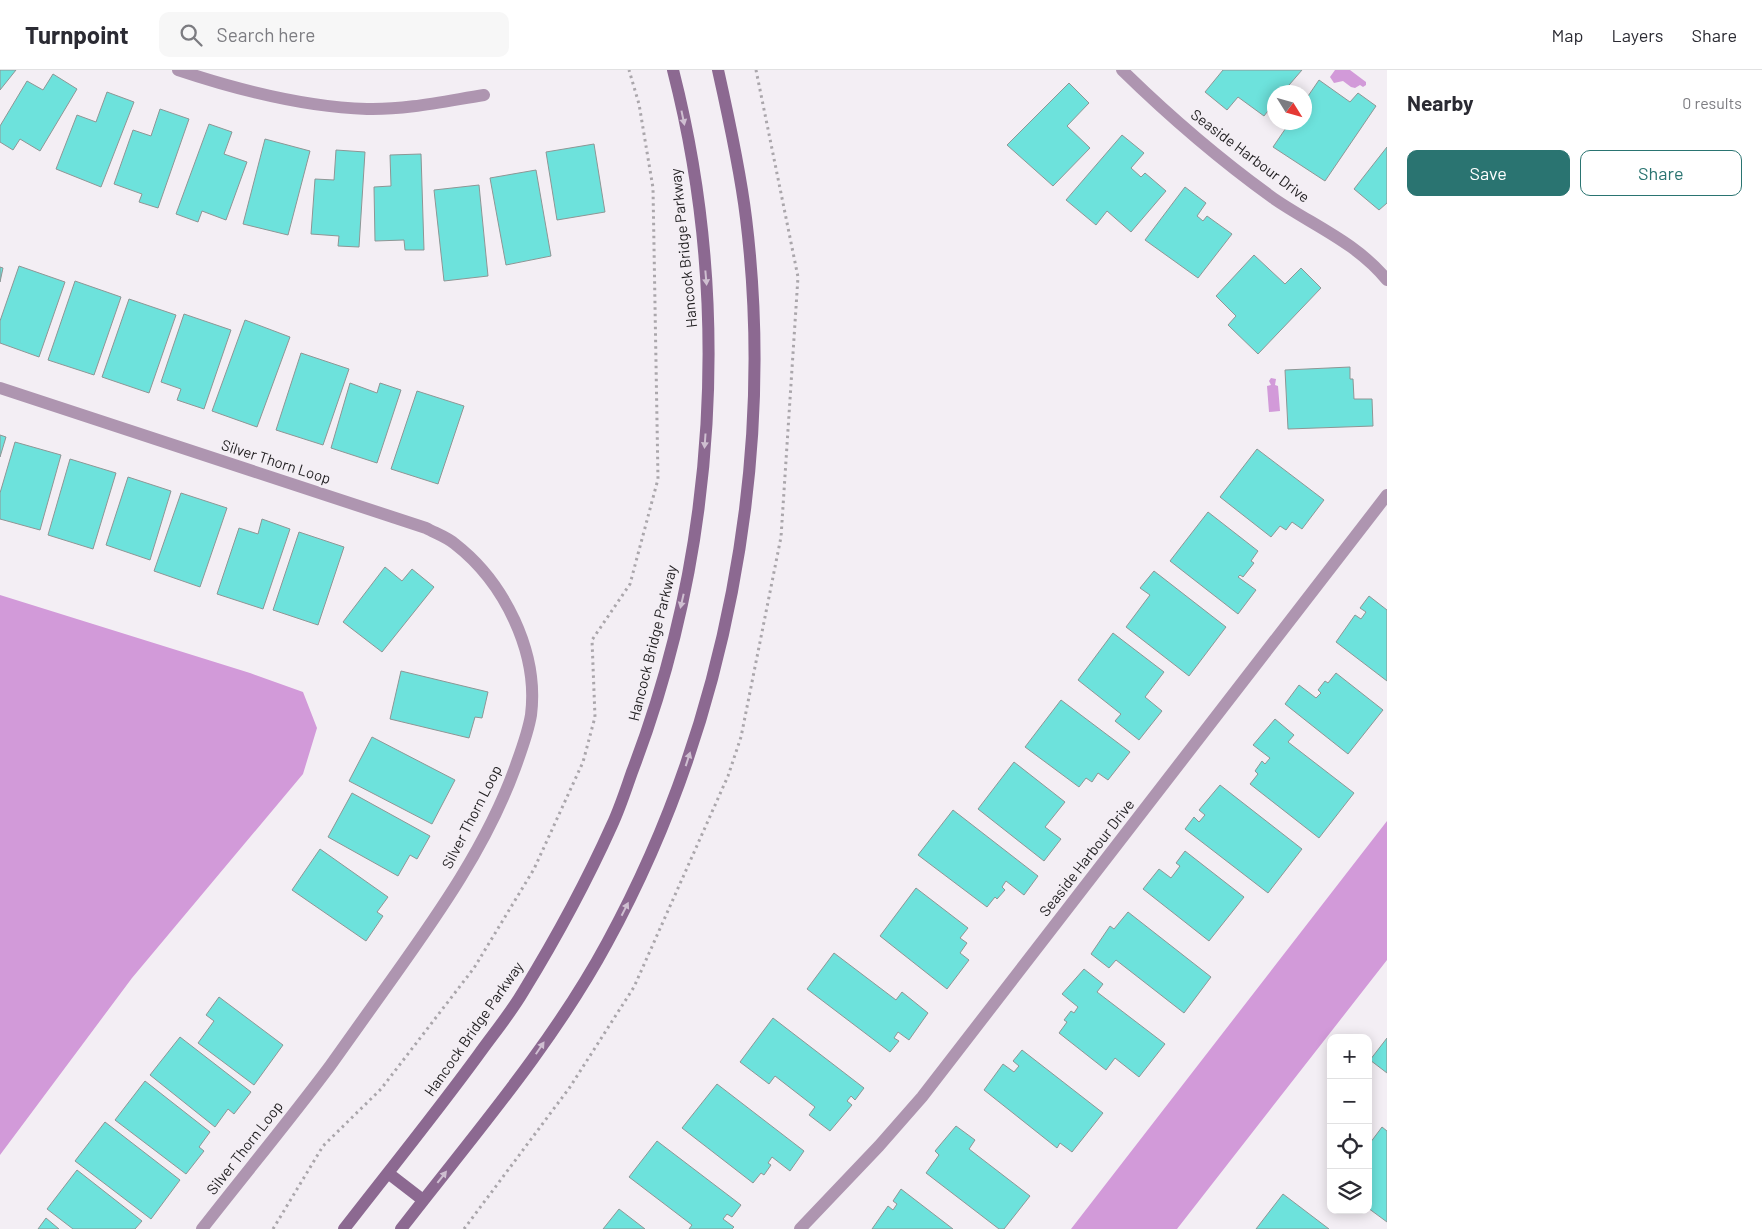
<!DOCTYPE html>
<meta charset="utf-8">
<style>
:root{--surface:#fff;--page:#f7f7f7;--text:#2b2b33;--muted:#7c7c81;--line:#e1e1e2;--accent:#2a7471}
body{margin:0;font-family:Barlow,sans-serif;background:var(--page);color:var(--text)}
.controls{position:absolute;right:15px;bottom:15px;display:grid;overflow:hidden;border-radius:10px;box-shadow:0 2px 12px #0003}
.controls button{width:45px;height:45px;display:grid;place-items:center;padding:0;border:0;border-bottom:1px solid var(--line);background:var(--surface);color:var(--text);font:25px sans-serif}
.compass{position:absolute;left:1267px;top:15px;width:45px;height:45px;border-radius:50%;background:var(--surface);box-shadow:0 2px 12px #0003;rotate:127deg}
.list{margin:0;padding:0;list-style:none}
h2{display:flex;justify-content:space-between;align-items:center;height:65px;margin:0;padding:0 20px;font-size:21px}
h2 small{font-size:16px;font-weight:400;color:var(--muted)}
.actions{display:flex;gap:10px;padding:15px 20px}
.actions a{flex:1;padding:11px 0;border:1px solid var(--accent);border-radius:10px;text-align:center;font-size:18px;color:var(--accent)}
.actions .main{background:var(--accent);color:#fff}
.icon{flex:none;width:28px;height:28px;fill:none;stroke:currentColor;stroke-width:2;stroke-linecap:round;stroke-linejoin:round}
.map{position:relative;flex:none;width:1387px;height:1159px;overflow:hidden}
header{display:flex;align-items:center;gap:30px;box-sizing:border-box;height:70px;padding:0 25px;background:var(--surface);border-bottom:1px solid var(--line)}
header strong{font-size:24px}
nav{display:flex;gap:28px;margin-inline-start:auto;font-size:18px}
.search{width:350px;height:45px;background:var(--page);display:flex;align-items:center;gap:12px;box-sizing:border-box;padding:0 18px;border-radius:10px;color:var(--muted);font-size:19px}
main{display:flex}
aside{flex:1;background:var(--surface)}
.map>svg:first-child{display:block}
.water{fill:#d29ad9}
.building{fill:#6de2dc;stroke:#8e9695}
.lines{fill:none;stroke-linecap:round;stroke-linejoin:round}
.path{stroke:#aaa6ab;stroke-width:3;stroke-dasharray:2.5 4;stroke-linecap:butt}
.street{stroke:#ae95b0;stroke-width:12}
.secondary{stroke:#8c6991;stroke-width:12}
.oneway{fill:#cfbfd1}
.labels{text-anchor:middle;stroke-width:5;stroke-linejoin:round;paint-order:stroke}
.street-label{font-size:15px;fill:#201e20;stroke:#f3eef4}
</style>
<header>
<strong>Turnpoint</strong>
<div class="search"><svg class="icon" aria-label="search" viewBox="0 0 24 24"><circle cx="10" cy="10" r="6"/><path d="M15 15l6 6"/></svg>Search here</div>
<nav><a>Map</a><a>Layers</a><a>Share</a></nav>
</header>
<main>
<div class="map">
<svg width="1387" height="1159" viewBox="0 0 1387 1159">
<rect width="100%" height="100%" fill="#f3eef4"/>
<path class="water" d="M1335 0H1350L1366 12V15L1363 17 1360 15 1355 18 1351 17 1343 11 1334 13 1330 7Z
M1271 308 1276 309 1275 315 1278 316 1280 341 1269 342 1267 316 1271 315 1269 311Z
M0 525 250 603 303 622 317 658 303 704 132 908 0 1085Z
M1387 751V890L1177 1159H1071Z"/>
<path class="building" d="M0 0H16L0 20Z
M1223 0H1302L1283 22H1274V33L1264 46 1238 27 1227 40 1205 22Z
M53 4 77 19 40 81 20 69 13 80 0 72V56L27 11 43 20Z
M1319 10 1350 32 1358 23 1376 36 1325 111 1273 77 1290 52H1304V32Z
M1069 13 1089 33 1067 56 1090 78 1053 116 1007 75Z
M107 22 134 32 101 117 56 99 77 45 96 52Z
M160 39 189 49 158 138 139 132 142 124 114 114 133 60 151 66Z
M209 54 232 62 224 84 247 92 226 150 202 141 198 152 176 144Z
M1122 65 1144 83 1131 98 1141 107 1145 103 1166 121 1131 162 1107 141 1096 155 1066 130Z
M265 69 310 81 288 165 243 154Z
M594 74 605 142 557 150 546 82Z
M1387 77V133L1379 140 1354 119Z
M336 80 365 82 359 177 338 176 339 166 311 164 315 109 334 110Z
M421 84 424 180H405L404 170 375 171 374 117 391 116 390 85Z
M536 100 551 186 506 195 490 108Z
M479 115 488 206 444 211 434 120Z
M1185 117 1206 133 1197 146 1203 151 1207 146 1232 164 1198 208 1145 170Z
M1254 185 1285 214 1301 198 1321 218 1258 284 1228 255 1236 246 1216 226Z
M19 196 65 212 39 287 0 273V251Z
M0 197 3 198 0 212Z
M75 211 121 227 94 305 48 290Z
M129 229 176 245 149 323 102 307Z
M184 244 231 260 204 339 177 330 181 319 161 312Z
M245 250 290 267 257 357 212 341Z
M301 283 349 299 323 375 276 360Z
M1350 297V309H1353L1354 329H1372L1373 356 1288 359 1285 300Z
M350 313 377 323 380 313 401 320 377 393 331 378Z
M417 321 464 336 438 414 391 399Z
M0 365 6 367 0 387Z
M15 372 61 385 40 460 0 449V423Z
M1257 379 1324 430 1302 459 1292 452 1286 460 1280 456 1271 467 1220 427Z
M70 389 116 403 93 479 48 465Z
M128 407 171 421 150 490 106 475Z
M181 423 227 438 200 517 154 501Z
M1208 442 1258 481 1251 491 1254 493 1243 507 1240 505 1238 507 1256 520 1238 544 1170 491Z
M262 449 290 459 263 539 217 524 239 458 258 464Z
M299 462 344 477 318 555 273 540Z
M385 497 402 511 412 499 434 517 382 582 343 552Z
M1154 501 1226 557 1189 606 1126 557 1150 525 1140 518Z
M1369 526 1387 540V611L1336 572 1355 545 1361 549 1366 542 1360 538Z
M1113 563 1164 602 1145 627 1162 641 1139 670 1115 651 1121 644 1078 610Z
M401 601 488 622 482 648 475 647 469 668 390 649Z
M1336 603 1383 640 1348 684 1285 634 1299 615 1316 628 1321 623 1318 620 1325 611 1328 613Z
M1061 630 1130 682 1108 710 1098 703 1092 712 1086 708 1079 717 1025 677Z
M1275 649 1294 665 1288 672 1354 723 1319 768 1250 714 1258 704 1255 701 1262 691 1265 694 1270 688 1253 675Z
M372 667 455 710 432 754 349 711Z
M1014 692 1065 732 1045 757 1061 769 1044 791 978 739Z
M1220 715 1302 779 1268 823 1185 759 1194 747 1199 752 1205 745 1199 740Z
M352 723 430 766 417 789 410 785 398 806 328 767Z
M953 740 1038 806 1024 825 1006 811 1002 817 1005 820 997 829 995 827 987 837 918 785Z
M320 779 388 827 377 842 383 846 366 871 292 820Z
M1185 781 1244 827 1209 871 1143 819 1159 799 1171 808 1180 796 1176 793Z
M916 818 968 858 960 868 967 873 960 883 969 890 947 919 880 866Z
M1128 842 1211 907 1184 943 1116 890 1109 898 1091 884 1110 856 1114 859Z
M834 883 896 930 902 922 928 943 909 970 898 962 894 968 899 971 890 982 807 919Z
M1084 899 1103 914 1097 922 1165 974 1139 1007 1115 988 1106 1000 1059 963 1067 952 1064 950 1071 941 1074 943 1078 937 1062 924Z
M219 927 283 975 254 1015 198 973 214 951 206 945Z
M773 948 864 1018 855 1030 851 1026 847 1031 852 1035 830 1061 809 1045 815 1037 775 1006 769 1014 740 992Z
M180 967 251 1022 234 1044 228 1039 215 1057 150 1005Z
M1387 968V1003L1370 990Z
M1022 980 1103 1043 1072 1082 1060 1073 1057 1078 984 1020 1003 994 1014 1002 1019 996 1013 991Z
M145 1011 210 1062 199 1077 204 1081 186 1104 115 1050Z
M717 1014 804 1081 790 1101 772 1087 768 1093 771 1095 764 1105 761 1103 753 1113 682 1058Z
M105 1052 180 1110 151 1149 75 1091Z
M956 1056 975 1070 969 1079 1030 1126 1004 1159H999L926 1103 939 1085 935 1081Z
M1382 1057 1387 1061V1152L1368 1138V1071L1370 1073Z
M657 1071 741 1135 732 1147 727 1144 723 1149 734 1157 732 1159H689L692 1155 629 1107Z
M77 1100 142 1151 135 1159H73L47 1139Z
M901 1119 953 1159H872L888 1136 893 1140 897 1134 893 1131Z
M1283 1124 1329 1159H1256Z
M619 1139 645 1159H603Z
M46 1148 59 1159H38Z"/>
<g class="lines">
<path class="path" d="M273 1159 323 1076 381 1019 474 898 534 799 583 692 595 647 592 570 630 514 658 409 653 118 639 34 629 0
M464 1159 570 1017 634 917 728 706 741 667 781 467 798 207 756 0"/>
<path class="street" d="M178 0C238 20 303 37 367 39 406 40 446 31 484 25
M1122 0C1169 46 1219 89 1273 128 1312 155 1356 172 1387 210
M0 318 426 458C435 463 447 467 455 474 504 512 539 582 531 645 528 663 521 681 515 698 487 775 439 843 392 909 371 938 351 967 330 996 289 1051 244 1105 202 1159
M800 1159 879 1076 922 1027 1387 425"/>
<path class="secondary" d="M388 1103 423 1130
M344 1159C389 1101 436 1043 479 984 494 963 510 944 523 922 556 868 586 813 612 755 620 738 626 719 632 702 717 480 732 230 673 0
M401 1159C472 1067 552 975 607 873 725 657 776 393 746 148 740 99 729 49 718 0"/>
</g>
<defs><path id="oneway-solid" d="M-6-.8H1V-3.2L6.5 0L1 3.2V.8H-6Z" transform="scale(1.25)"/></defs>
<g class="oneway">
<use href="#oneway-solid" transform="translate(683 48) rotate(78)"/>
<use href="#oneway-solid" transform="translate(706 208) rotate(85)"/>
<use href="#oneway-solid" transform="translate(705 371) rotate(94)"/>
<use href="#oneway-solid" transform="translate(682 531) rotate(103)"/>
<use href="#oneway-solid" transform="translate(688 689) rotate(-72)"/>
<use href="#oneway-solid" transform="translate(625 839) rotate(-63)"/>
<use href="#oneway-solid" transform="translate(540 978) rotate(-56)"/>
<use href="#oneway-solid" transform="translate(442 1107) rotate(-52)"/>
</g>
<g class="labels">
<g class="street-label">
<text transform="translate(1250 86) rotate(37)" y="5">Seaside Harbour Drive</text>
<text transform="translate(684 178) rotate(-96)" y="5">Hancock Bridge Parkway</text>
<text transform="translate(276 392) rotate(18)" y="5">Silver Thorn Loop</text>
<text transform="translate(653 573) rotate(-76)" y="5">Hancock Bridge Parkway</text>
<text transform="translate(472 747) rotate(-63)" y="5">Silver Thorn Loop</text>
<text transform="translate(1087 788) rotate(-52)" y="5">Seaside Harbour Drive</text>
<text transform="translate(474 959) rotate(-55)" y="5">Hancock Bridge Parkway</text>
<text transform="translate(245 1078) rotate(-52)" y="5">Silver Thorn Loop</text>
</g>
</g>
</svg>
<div class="controls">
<button>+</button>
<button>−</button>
<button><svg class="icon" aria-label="locate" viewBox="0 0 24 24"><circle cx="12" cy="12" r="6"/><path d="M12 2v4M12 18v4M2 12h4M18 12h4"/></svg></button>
<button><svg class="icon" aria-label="layers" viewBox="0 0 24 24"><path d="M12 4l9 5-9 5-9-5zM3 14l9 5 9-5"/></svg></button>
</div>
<svg class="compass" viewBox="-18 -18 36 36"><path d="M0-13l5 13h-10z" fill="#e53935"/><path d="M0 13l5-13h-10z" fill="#7c7c81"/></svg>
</div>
<aside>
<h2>Nearby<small>0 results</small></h2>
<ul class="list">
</ul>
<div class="actions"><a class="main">Save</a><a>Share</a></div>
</aside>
</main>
